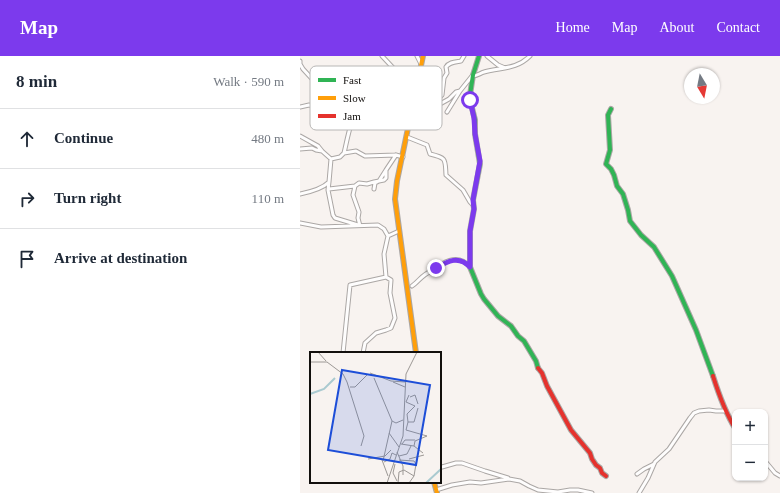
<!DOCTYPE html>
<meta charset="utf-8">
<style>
:root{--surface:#fff;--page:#f2f2f3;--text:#1f2937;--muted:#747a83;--line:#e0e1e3;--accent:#7c3aed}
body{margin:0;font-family:Georgia,serif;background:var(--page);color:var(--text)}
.controls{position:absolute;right:12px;bottom:12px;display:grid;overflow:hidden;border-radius:8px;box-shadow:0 1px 3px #0004}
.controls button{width:36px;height:36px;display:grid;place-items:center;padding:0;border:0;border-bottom:1px solid var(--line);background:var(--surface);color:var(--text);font:20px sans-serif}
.compass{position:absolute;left:384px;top:12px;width:36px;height:36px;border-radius:50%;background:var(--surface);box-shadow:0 1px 3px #0004;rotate:170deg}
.stop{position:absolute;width:12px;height:12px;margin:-9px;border:3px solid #7c3aed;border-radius:50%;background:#fff}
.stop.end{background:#7c3aed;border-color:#fff;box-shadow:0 1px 4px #0008}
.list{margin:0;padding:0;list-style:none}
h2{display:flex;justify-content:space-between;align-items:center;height:52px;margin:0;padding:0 16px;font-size:17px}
h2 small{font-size:13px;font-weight:400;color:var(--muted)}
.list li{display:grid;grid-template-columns:26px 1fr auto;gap:12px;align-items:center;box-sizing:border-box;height:60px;padding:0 16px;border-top:1px solid var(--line)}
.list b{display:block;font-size:15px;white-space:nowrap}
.list em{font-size:13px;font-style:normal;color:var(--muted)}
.icon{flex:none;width:22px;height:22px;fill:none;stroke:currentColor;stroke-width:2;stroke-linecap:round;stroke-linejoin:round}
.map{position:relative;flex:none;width:480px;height:437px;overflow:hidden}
header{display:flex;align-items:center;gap:24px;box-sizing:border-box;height:56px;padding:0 20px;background:var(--accent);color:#fff}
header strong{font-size:19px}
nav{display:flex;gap:22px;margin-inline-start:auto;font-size:14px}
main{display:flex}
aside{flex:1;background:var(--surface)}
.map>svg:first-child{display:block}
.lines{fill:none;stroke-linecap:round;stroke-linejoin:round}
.street-casing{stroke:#aba7a5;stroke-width:5}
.fast-casing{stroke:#aba7a5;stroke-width:6}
.slow-casing{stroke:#aba7a5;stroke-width:6}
.jam-casing{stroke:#aba7a5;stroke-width:6}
.street{stroke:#fefdfd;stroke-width:3}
.fast{stroke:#30b455;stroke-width:4}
.slow{stroke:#ff9f0a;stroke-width:4}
.jam{stroke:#e5322d;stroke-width:4}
.route{stroke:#7c3aed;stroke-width:5}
.inset-river{fill:none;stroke:#aacad0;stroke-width:2}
.inset-road{fill:none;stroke:#9c9895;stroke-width:1}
.view{fill:#1d4ed8;fill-opacity:0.15;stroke:#1d4ed8;stroke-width:2}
.inset-edge{fill:none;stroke:#120f0d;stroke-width:2}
.key{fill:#fff;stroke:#b8b7b6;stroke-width:1}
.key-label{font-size:11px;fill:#120f0d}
</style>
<header>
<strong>Map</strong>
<nav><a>Home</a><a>Map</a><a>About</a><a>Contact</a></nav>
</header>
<main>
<aside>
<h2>8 min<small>Walk · 590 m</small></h2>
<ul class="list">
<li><svg class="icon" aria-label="ahead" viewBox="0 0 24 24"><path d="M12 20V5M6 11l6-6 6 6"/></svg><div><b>Continue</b></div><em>480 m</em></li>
<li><svg class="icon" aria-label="right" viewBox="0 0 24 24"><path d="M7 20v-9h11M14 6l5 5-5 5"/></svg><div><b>Turn right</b></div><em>110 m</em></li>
<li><svg class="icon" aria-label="arrive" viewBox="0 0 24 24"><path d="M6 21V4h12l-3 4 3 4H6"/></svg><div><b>Arrive at destination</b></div></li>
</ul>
</aside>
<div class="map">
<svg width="480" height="437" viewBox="0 0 480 437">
<rect width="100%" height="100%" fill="#f8f3f0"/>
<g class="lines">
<g class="street-casing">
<path id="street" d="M82 0 97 16C97 35 95 40 112 52
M117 0 121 8
M187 0 198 9 205 12
M0 5V8L3 13 14 25 19 27 25 26 32 29 38 27H45L53 26 66 27 74 26 96 15
M97 16 108 18
M115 39 135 43 139 42 142 39 144 22 147 17 146 11C149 6 155 6 161 5L164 0
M140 48 149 43 156 36 160 35
M0 51 9 49 19 51 40 40 43 36 45 27
M147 56 160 35 172 20C178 20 180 17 184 16 201 11 216 14 230 0
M0 80 18 90 22 95 31 103 40 101 44 97 56 95 65 100 96 99 103 101
M107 81 127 89 130 98C147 102 145 103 146 119L163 134 170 146 173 149
M0 93 12 92 16 94 22 95
M44 97C47 86 51 56 62 52 69 49 77 50 83 47 90 45 91 37 97 35L110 16 120 15
M29 126 28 134 33 159 35 162 58 169
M55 130 53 139 59 156 58 162 60 170
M29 133 55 130 59 127 67 128 74 126 84 124 86 122V114L96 99
M74 133 75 127 79 125 86 114
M0 138C10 136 22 133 29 126L31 103
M0 167 21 171 78 169 84 173 88 180 84 198 86 221 50 229 43 297
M88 180 99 175
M112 230C118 226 123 218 130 216 142 207 157 196 170 211
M63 297 65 287 76 277 86 274 91 272 95 262 90 237 91 224 86 221
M465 405 475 417 480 420
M140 410 142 411 156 407H162L185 415 208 422
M337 418 344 413 354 408
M136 434 152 429 170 426 181 427 209 423 220 425 229 430 238 434 258 436 270 434H278L292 437
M339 437 348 422 355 406 369 393 390 362 394 357 399 355 409 354 416 355H426"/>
</g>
<g class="fast-casing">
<path id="fast" d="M179 0 173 19 170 39V44L175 64V78L180 108 173 144 174 153 170 175V211L181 238 184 243 198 260 211 270 218 280 224 285 236 305 238 312
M311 53 308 59 310 94 306 108 311 113 314 119 317 130 323 138 328 154 330 165 341 179 354 191 372 220 396 274 413 320"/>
</g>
<g class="slow-casing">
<path id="slow" d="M116 297 95 143 97 125 123 0
M134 426 137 437"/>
</g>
<g class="jam-casing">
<path id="jam" d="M238 312 242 317 247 330 271 374 290 397 292 403 296 409 300 412 302 417 306 420
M413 320C419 339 425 356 435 372"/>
</g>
<use href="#street" class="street"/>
<use href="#fast" class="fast"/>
<use href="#slow" class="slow"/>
<use href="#jam" class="jam"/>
</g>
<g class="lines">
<path class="route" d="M136 212C148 205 159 199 170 211V175L174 153 173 144 180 105 175 78 174 62 170 44"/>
</g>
<g transform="translate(10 296)">
<rect width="131" height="131" fill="#f8f3f0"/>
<path class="inset-river" d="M0 42 14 37 25 26M116 131 131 117"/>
<path class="inset-road" d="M8 0 16 9M0 10H17L33 22 37 30 54 84 51 94M60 21 81 29 95 30M64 26 82 69 73 109M83 30 95 35M40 35H45L58 22M100 45 105 43 108 52M108 56 104 70H98L96 78 117 84M82 69 86 71 93 68M98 70 97 62 105 54 96 50 99 43M79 81 89 95M91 92 104 94 113 101M92 92 95 88H105M104 94 105 89 117 84M87 100 93 114V123M89 104 97 102 101 94M58 107 75 104 81 98M99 107 114 103M72 108 78 124M89 108 104 109 106 112 104 124M74 110 80 107 82 101 86 103M85 112 83 121 87 129M77 131 93 84 96 22 107 0M88 131 89 120 94 118 104 124 99 131"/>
<path class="view" d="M32 18 120 33 106 113 18 98Z"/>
<rect width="131" height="131" class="inset-edge"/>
</g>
<rect x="10" y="10" width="132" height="64" rx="6" class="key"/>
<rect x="18" y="22" width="18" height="4" fill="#30b455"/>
<rect x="18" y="40" width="18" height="4" fill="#ff9f0a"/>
<rect x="18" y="58" width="18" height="4" fill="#e5322d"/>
<g class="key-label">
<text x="43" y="28">Fast</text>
<text x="43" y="46">Slow</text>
<text x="43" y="64">Jam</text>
</g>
</svg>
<div class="controls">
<button>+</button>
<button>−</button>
</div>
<svg class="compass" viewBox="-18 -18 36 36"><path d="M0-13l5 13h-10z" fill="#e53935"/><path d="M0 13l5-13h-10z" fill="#747a83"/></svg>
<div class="stop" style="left:170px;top:44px"></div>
<div class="stop end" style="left:136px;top:212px"></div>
</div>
</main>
